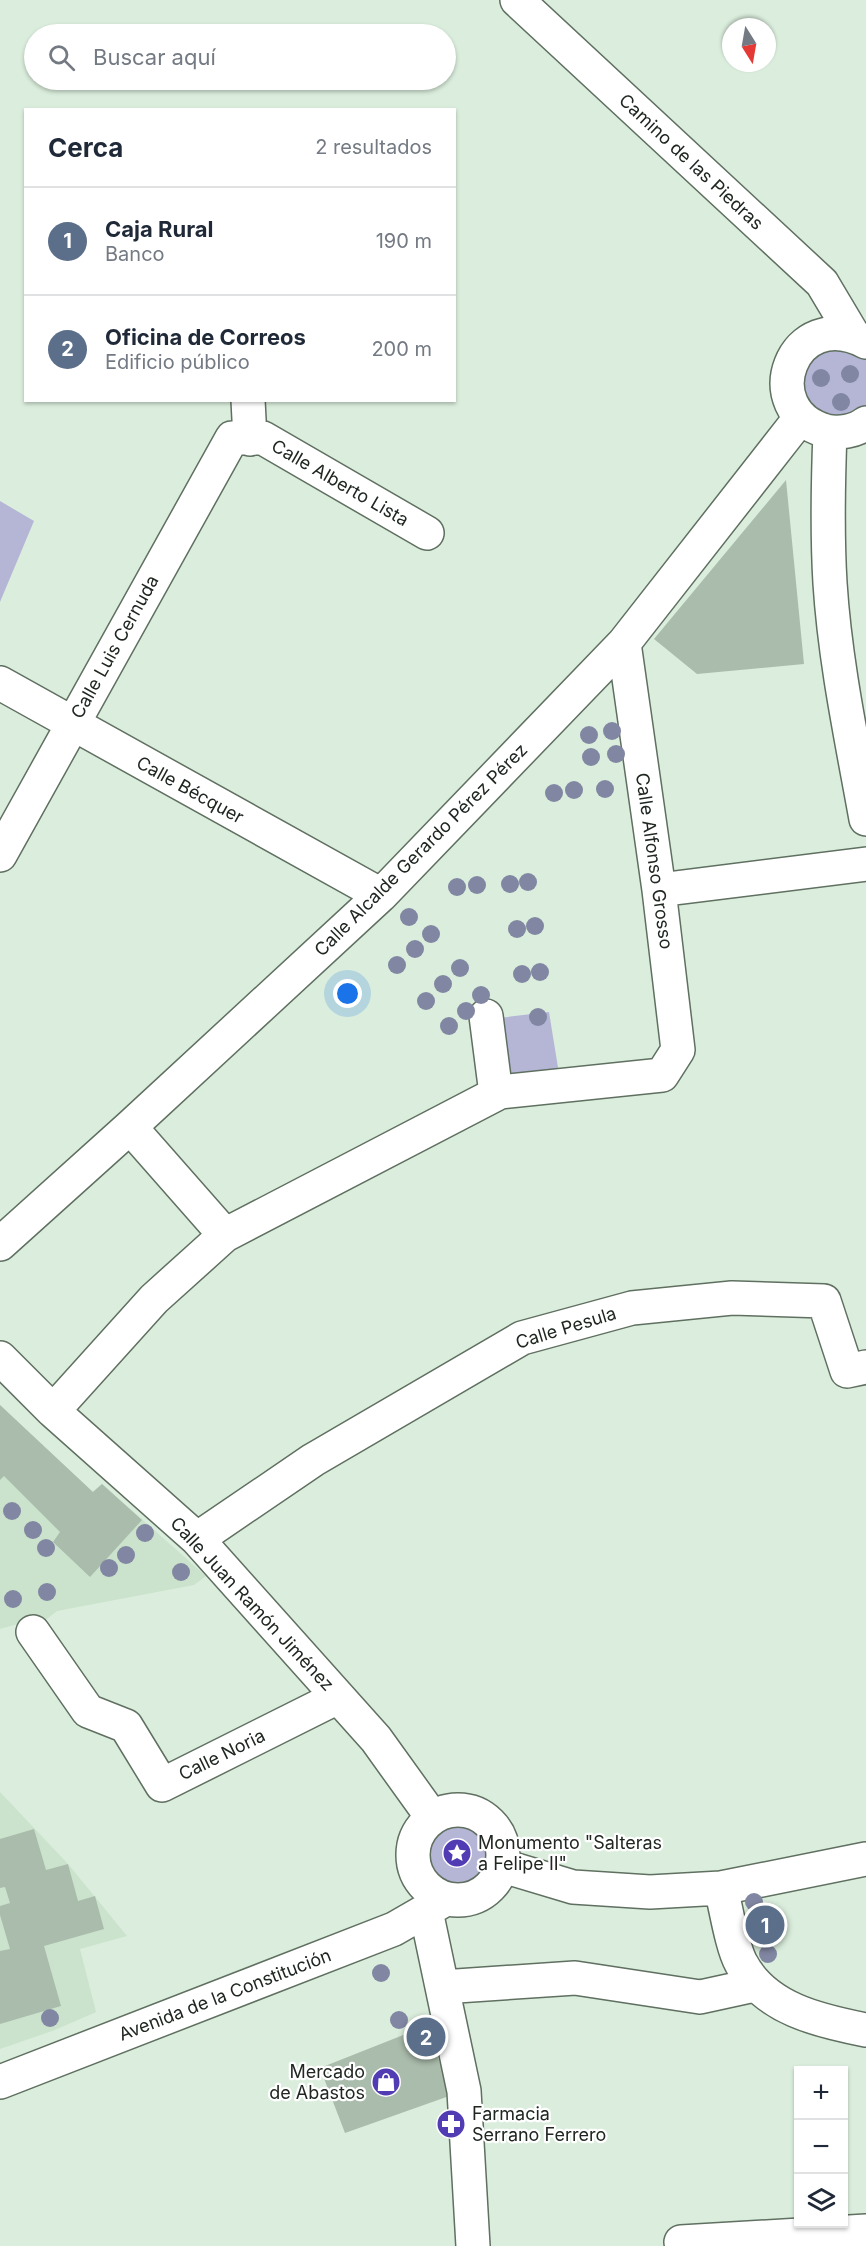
<!DOCTYPE html>
<html lang="es">
<meta charset="utf-8">
<style>
:root{--surface:#fff;--page:#f6f6f7;--text:#1f2937;--muted:#747a83;--line:#e0e1e3;--accent:#513cb3}
body{margin:0;font-family:Inter,sans-serif;background:var(--page);color:var(--text)}
.controls{position:absolute;right:18px;bottom:18px;display:grid;overflow:hidden;border-radius:0px;box-shadow:0 2px 4px #0004}
.controls button{width:54px;height:54px;display:grid;place-items:center;padding:0;border:0;border-bottom:2px solid var(--line);background:var(--surface);color:var(--text);font:30px sans-serif}
.compass{position:absolute;left:722px;top:18px;width:54px;height:54px;border-radius:50%;background:var(--surface);box-shadow:0 2px 4px #0004;rotate:169deg}
.you{position:absolute;left:348px;top:994px;width:21px;height:21px;margin:-15px;border:4px solid #fff;border-radius:50%;background:#1a73e8;box-shadow:0 0 0 9px #1a73e833}
.badge{display:grid;place-items:center;width:39px;height:39px;border-radius:50%;background:var(--accent);color:#fff;font-size:20px;font-weight:700}
.pin{position:absolute;translate:-50% -50%;border:3px solid #fff;box-shadow:0 2px 6px #0006}
.list{margin:0;padding:0;list-style:none}
h2{display:flex;justify-content:space-between;align-items:center;height:78px;margin:0;padding:0 24px;font-size:26px}
h2 small{font-size:20px;font-weight:400;color:var(--muted)}
.list li{display:grid;grid-template-columns:39px 1fr auto;gap:18px;align-items:center;box-sizing:border-box;height:108px;padding:0 24px;border-top:2px solid var(--line)}
.list b{display:block;font-size:22px;white-space:nowrap}
.list p{margin:0;font-size:20px;white-space:nowrap;color:var(--muted)}
.list em{font-size:20px;font-style:normal;color:var(--muted)}
.icon{flex:none;width:33px;height:33px;fill:none;stroke:currentColor;stroke-width:2;stroke-linecap:round;stroke-linejoin:round}
.map{position:relative;flex:none;width:866px;height:2246px;overflow:hidden}
.search{position:absolute;background:var(--surface);box-shadow:0 2px 4px #0004;left:24px;top:24px;width:432px;height:66px;display:flex;align-items:center;gap:15px;box-sizing:border-box;padding:0 21px;border-radius:33px;color:var(--muted);font-size:22px}
.panel{position:absolute;background:var(--surface);box-shadow:0 2px 4px #0004;left:24px;top:108px;width:432px;height:294px;border-radius:0px}
.map>svg:first-child{display:block}
.built{fill:#cbe3cc}
.green{fill:#b5b6d6}
.building{fill:#aabcac}
.lines{fill:none;stroke-linecap:round;stroke-linejoin:round}
.street-casing{stroke:#5f6f60;stroke-width:36}
.street{stroke:#fff;stroke-width:33}
.tree{fill:#8187a2}
.labels{text-anchor:middle;stroke-width:4.5;stroke-linejoin:round;paint-order:stroke}
.street-label{font-size:18px;fill:#202721;stroke:#fff}
.poi-label{font-size:18px;fill:#202721;stroke:#fff;text-anchor:start}
</style>
<div class="map">
<svg width="866" height="2246" viewBox="0 0 866 2246">
<rect width="100%" height="100%" fill="#dbeedd"/>
<path class="built" d="M0 1405 92 1492 102 1484 206 1576 194 1585 57 1611 39 1625 18 1624 0 1629Z
M0 1792 68 1864 127 1936 80 1949 96 2012 55 2030 0 2049Z"/>
<path class="green" d="M818 344 866 353V410L846 422 809 413 799 364Z
M0 501 34 521 0 602Z
M549 1012 561 1086 500 1092 490 1019Z
M422 1854a37 37 0 1 1 74 0a37 37 0 1 1-74 0Z"/>
<path class="building" d="M786 480 804 664 697 674 654 639Z
M0 1405 93 1492 102 1484 142 1520 90 1577 53 1542 60 1532 4 1476 0 1480Z
M34 1829 46 1870 68 1864 78 1901 95 1896 104 1929 44 1946 61 2006 0 2024V1951L10 1949 0 1915V1906L10 1903 5 1887 0 1888V1839Z
M426 2026 452 2095 345 2133 320 2068Z"/>
<g class="lines">
<g class="street-casing">
<path id="street" d="M517 0 822 283 853 335
M866 342C791 303 754 411 826 431 839 434 856 431 866 423
M248 400 250 439
M830 432C828 483 827 533 830 583 835 662 852 741 866 819
M0 683 381 895
M0 855 232 438H263L427 533
M659 890 866 864
M486 1016 496 1094
M130 1127 225 1235
M0 1244 130 1127 381 895 624 643 801 417
M0 1358 53 1411 197 1539 376 1739 432 1817
M53 1411 154 1299 225 1235 500 1092 662 1075 678 1050 659 890 624 643
M197 1539 313 1460 522 1338 632 1308 732 1298 824 1301 847 1371 866 1367
M33 1632 88 1711 126 1726 162 1785 338 1697
M413 1855a45 45 0 1 1 90 0a45 45 0 1 1-90 0Z
M503 1866 573 1887 650 1892 721 1888 866 1859
M721 1888C726 1908 732 1947 741 1963 765 2009 820 2021 866 2030
M426 1911 464 2091 473 2246
M442 1987 575 1978 700 1997 755 1985
M0 2082 394 1929 446 1899
M682 2246 681 2242 866 2231"/>
</g>
<use href="#street" class="street"/>
</g>
<g class="tree">
<circle cx="850" cy="374" r="9"/>
<circle cx="821" cy="378" r="9"/>
<circle cx="841" cy="402" r="9"/>
<circle cx="612" cy="731" r="9"/>
<circle cx="589" cy="735" r="9"/>
<circle cx="616" cy="754" r="9"/>
<circle cx="591" cy="757" r="9"/>
<circle cx="605" cy="789" r="9"/>
<circle cx="574" cy="790" r="9"/>
<circle cx="554" cy="793" r="9"/>
<circle cx="528" cy="882" r="9"/>
<circle cx="510" cy="884" r="9"/>
<circle cx="477" cy="885" r="9"/>
<circle cx="457" cy="887" r="9"/>
<circle cx="409" cy="917" r="9"/>
<circle cx="535" cy="926" r="9"/>
<circle cx="517" cy="929" r="9"/>
<circle cx="431" cy="934" r="9"/>
<circle cx="415" cy="949" r="9"/>
<circle cx="397" cy="965" r="9"/>
<circle cx="460" cy="968" r="9"/>
<circle cx="540" cy="972" r="9"/>
<circle cx="522" cy="974" r="9"/>
<circle cx="443" cy="984" r="9"/>
<circle cx="481" cy="995" r="9"/>
<circle cx="426" cy="1001" r="9"/>
<circle cx="466" cy="1011" r="9"/>
<circle cx="538" cy="1017" r="9"/>
<circle cx="449" cy="1026" r="9"/>
<circle cx="12" cy="1511" r="9"/>
<circle cx="33" cy="1530" r="9"/>
<circle cx="145" cy="1533" r="9"/>
<circle cx="46" cy="1548" r="9"/>
<circle cx="126" cy="1555" r="9"/>
<circle cx="109" cy="1568" r="9"/>
<circle cx="181" cy="1572" r="9"/>
<circle cx="47" cy="1592" r="9"/>
<circle cx="13" cy="1599" r="9"/>
<circle cx="754" cy="1902" r="9"/>
<circle cx="768" cy="1954" r="9"/>
<circle cx="381" cy="1973" r="9"/>
<circle cx="50" cy="2018" r="9"/>
<circle cx="399" cy="2020" r="9"/>
</g>
<defs>
<g id="sight-disc" transform="scale(1.5)"><circle r="9.5" fill="#513cb3" stroke="#fff"/><path d="M0-6L1.8-2.2L6-1.7L2.9 1.2L3.7 5.4L0 3.3L-3.7 5.4L-2.9 1.2L-6-1.7L-1.8-2.2Z" fill="#fff"/></g>
<g id="shop-disc" transform="scale(1.5)"><circle r="9.5" fill="#513cb3" stroke="#fff"/><path d="M-5-2.5h2.3a2.7 3.5 0 0 1 5.4 0H5L5.5 6h-11ZM-1.5-2.5h3a1.5 2.3 0 0 0-3 0Z" fill="#fff"/></g>
<g id="pharmacy-disc" transform="scale(1.5)"><circle r="9.5" fill="#513cb3" stroke="#fff"/><path d="M-2-6h4v4h4v4h-4v4h-4v-4h-4v-4h4Z" fill="#fff"/></g>
</defs>
<g fill-rule="evenodd">
<use href="#sight-disc" x="457" y="1853"/>
<use href="#shop-disc" x="386" y="2082"/>
<use href="#pharmacy-disc" x="451" y="2124"/>
</g>
<g class="labels">
<g class="street-label">
<text transform="translate(691 162) rotate(43)" y="6">Camino de las Piedras</text>
<text transform="translate(340 483) rotate(30)" y="6">Calle Alberto Lista</text>
<text transform="translate(115 647) rotate(-61)" y="6">Calle Luis Cernuda</text>
<text transform="translate(190 790) rotate(29)" y="6">Calle Bécquer</text>
<text transform="translate(421 850) rotate(-45)" y="6">Calle Alcalde Gerardo Pérez Pérez</text>
<text transform="translate(654 861) rotate(82)" y="6">Calle Alfonso Grosso</text>
<text transform="translate(566 1328) rotate(-17)" y="6">Calle Pesula</text>
<text transform="translate(252 1604) rotate(47)" y="6">Calle Juan Ramón Jiménez</text>
<text transform="translate(222 1755) rotate(-26)" y="6">Calle Noria</text>
<text transform="translate(225 1995) rotate(-21)" y="6">Avenida de la Constitución</text>
</g>
<g class="poi-label">
<text x="478" y="1849">Monumento "Salteras<tspan x="478" dy="21">a Felipe II"</tspan></text>
<text x="365" y="2078" text-anchor="end">Mercado<tspan x="365" dy="21">de Abastos</tspan></text>
<text x="472" y="2120">Farmacia<tspan x="472" dy="21">Serrano Ferrero</tspan></text>
</g>
</g>
</svg>
<div class="controls">
<button>+</button>
<button>−</button>
<button><svg class="icon" aria-label="layers" viewBox="0 0 24 24"><path d="M12 4l9 5-9 5-9-5zM3 14l9 5 9-5"/></svg></button>
</div>
<svg class="compass" viewBox="-18 -18 36 36"><path d="M0-13l5 13h-10z" fill="#e53935"/><path d="M0 13l5-13h-10z" fill="#747a83"/></svg>
<div class="you"></div>
<div class="pin badge" style="left:765px;top:1925px;background:#5c6f8a">1</div>
<div class="pin badge" style="left:426px;top:2037px;background:#5c6f8a">2</div>
<div class="search"><svg class="icon" aria-label="search" viewBox="0 0 24 24"><circle cx="10" cy="10" r="6"/><path d="M15 15l6 6"/></svg>Buscar aquí</div>
<section class="panel">
<h2>Cerca<small>2 resultados</small></h2>
<ul class="list">
<li><span class="badge" style="background:#5c6f8a">1</span><div><b>Caja Rural</b><p>Banco</p></div><em>190 m</em></li>
<li><span class="badge" style="background:#5c6f8a">2</span><div><b>Oficina de Correos</b><p>Edificio público</p></div><em>200 m</em></li>
</ul>
</section>
</div>
